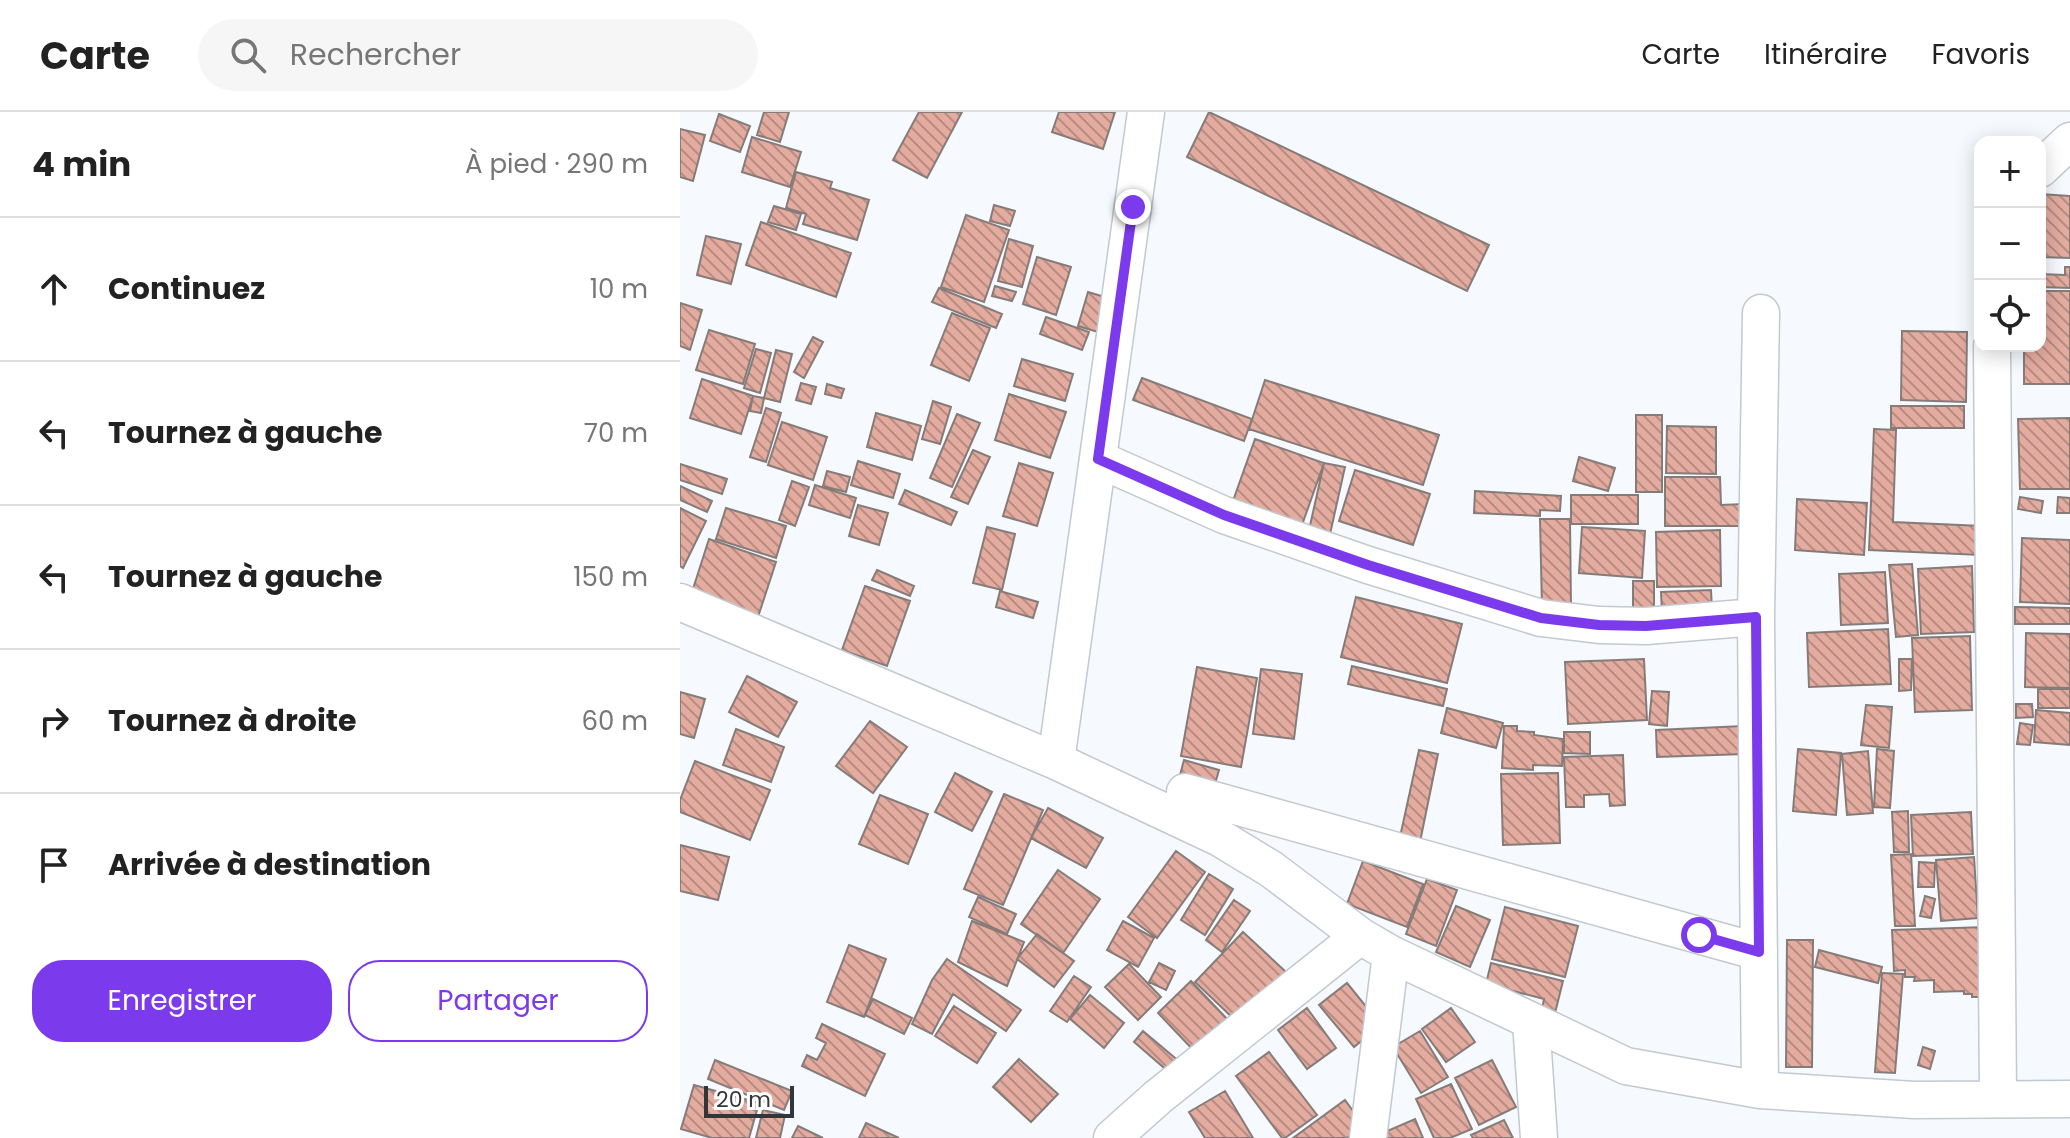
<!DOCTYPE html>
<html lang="fr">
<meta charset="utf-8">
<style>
:root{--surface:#fff;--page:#f6f6f6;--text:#222;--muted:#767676;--line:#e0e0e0;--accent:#7c3aed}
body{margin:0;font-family:Poppins,sans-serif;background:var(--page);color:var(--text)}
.controls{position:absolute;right:24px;top:24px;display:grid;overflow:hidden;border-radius:16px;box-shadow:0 4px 20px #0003}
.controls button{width:72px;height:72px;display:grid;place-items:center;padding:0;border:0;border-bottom:2px solid var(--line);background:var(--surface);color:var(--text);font:40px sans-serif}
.scale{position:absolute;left:24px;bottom:20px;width:90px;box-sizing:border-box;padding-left:8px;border:4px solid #333639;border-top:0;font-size:22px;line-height:28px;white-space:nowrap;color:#333639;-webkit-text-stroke:6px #fff;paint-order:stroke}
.stop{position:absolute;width:24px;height:24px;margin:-18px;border:6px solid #7c3aed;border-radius:50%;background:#fff}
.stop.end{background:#7c3aed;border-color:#fff;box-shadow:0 2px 8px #0008}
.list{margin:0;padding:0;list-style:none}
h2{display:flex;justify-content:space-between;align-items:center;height:104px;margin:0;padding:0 32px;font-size:34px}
h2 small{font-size:26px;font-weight:400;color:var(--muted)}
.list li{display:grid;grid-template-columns:52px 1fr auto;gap:24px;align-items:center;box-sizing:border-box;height:144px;padding:0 32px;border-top:2px solid var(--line)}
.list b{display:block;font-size:30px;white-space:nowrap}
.list em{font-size:26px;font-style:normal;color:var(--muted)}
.actions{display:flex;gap:16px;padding:24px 32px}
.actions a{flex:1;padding:18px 0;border:2px solid var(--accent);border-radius:32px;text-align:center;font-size:28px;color:var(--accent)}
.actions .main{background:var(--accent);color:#fff}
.icon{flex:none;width:44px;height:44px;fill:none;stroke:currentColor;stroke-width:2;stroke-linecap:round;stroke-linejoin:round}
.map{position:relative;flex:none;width:1390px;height:1026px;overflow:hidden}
header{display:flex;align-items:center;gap:48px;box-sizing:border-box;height:112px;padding:0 40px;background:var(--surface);border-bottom:2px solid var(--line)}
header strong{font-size:38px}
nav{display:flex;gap:44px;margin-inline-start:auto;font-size:28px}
.search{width:560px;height:72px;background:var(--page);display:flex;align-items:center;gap:20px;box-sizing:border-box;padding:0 28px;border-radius:44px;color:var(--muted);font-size:30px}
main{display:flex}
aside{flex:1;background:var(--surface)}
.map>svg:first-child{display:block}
.building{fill:url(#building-back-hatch);stroke:#857c7a;stroke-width:2}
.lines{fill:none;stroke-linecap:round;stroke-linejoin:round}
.minor-casing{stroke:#c2c9cf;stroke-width:39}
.minor{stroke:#fff;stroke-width:36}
.route{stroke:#7c3aed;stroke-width:10}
</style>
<header>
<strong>Carte</strong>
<div class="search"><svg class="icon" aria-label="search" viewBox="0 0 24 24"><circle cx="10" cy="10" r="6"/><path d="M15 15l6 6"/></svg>Rechercher</div>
<nav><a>Carte</a><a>Itinéraire</a><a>Favoris</a></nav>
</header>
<main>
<aside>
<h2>4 min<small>À pied · 290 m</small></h2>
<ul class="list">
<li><svg class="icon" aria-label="ahead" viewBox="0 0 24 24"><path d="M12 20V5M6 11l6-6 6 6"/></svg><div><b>Continuez</b></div><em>10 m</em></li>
<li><svg class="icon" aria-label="left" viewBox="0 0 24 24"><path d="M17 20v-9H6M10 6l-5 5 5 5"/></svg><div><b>Tournez à gauche</b></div><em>70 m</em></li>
<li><svg class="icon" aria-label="left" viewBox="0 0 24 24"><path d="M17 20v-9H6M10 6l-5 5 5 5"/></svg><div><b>Tournez à gauche</b></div><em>150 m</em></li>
<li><svg class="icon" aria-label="right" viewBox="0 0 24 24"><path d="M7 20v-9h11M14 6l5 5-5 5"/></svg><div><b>Tournez à droite</b></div><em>60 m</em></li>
<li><svg class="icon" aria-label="arrive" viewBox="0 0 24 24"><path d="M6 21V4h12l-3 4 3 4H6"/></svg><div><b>Arrivée à destination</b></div></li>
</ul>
<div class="actions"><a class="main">Enregistrer</a><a>Partager</a></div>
</aside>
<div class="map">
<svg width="1390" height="1026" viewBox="0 0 1390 1026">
<defs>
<pattern id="building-back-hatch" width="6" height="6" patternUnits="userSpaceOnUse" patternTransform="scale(2)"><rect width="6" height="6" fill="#e4ab9f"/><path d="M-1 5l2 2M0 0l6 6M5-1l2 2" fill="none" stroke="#b98c83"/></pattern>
</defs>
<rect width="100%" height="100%" fill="#f6fafe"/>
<path class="building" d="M84 0H109L100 30 77 23Z
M239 0H282L247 66 213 48Z
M379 0H435L423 37 372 20Z
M529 0 809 133 787 179 507 45Z
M39 2 70 14 60 40 30 29Z
M0 17 25 23 13 69 0 65Z
M72 25 121 40 110 75 62 60Z
M116 60 152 70 150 76 189 88 177 128 123 112 126 102 106 96Z
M1360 82 1390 84V146L1360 145Z
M314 93 335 99 330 114 310 109Z
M94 94 121 102 116 118 88 110Z
M286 103 329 118 304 190 261 175Z
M81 110 171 141 156 185 66 153Z
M26 124 61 132 51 172 17 163Z
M329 127 353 134 342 175 318 169Z
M357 145 391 155 376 203 343 192Z
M1385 155H1390V176L1360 175V162L1385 163Z
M315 174 336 180 332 189 312 184Z
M259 176 322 202 316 216 252 190Z
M1360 179H1390V272H1344V234H1360Z
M408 180 428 186 418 220 398 214Z
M0 191 22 198 10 238 0 234Z
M272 201 310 216 289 269 251 253Z
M366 205 409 220 402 238 360 222Z
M29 218 75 232 63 272 16 258Z
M1222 219 1287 220 1286 290 1221 288Z
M133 225 143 230 124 266 114 260Z
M76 237 91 241 80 281 64 276Z
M96 238 112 242 100 290 84 286Z
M342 247 393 262 385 289 334 274Z
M462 266 572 307 564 329 453 288Z
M22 267 73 284 61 322 10 306Z
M585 268 759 323 743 373 569 317Z
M121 271 136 275 131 292 116 288Z
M147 272 164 277 161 286 145 282Z
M329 282 386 300 370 346 315 328Z
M73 284 84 286 81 301 70 299Z
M253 289 271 295 260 332 242 327Z
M1211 294H1284V316H1211Z
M86 296 101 301 86 350 70 345Z
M196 301 241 314 232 348 187 335Z
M277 302 300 311 272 375 250 366Z
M956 303H982V380H956Z
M1390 306V377H1340L1338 307Z
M102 310 147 325 133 368 88 353Z
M987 314 1036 315V362L986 361Z
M1194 317 1216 318 1213 410 1302 414 1301 443 1189 438Z
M575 327 644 351 622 413 553 389Z
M293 338 310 345 288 392 271 385Z
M899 345 935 356 928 379 893 369Z
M178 349 220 362 213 386 171 373Z
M339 351 373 361 357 414 323 404Z
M644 351 665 355 648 431 627 427Z
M0 352 47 367 42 382 0 368Z
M675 358 750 382 733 433 659 409Z
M147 359 170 365 166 380 143 374Z
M985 365H1040L1041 393 1063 392V414H985Z
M112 369 129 375 115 414 99 408Z
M135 373 176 386 170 406 129 393Z
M0 374 32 389 27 400 0 388Z
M225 378 277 400 271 413 219 392Z
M795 379 881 384 880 399 860 398V404L794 401Z
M891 383H958V412H891Z
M1340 385 1363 389 1361 401 1338 397Z
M1378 385 1390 386V401H1377Z
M1117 387 1187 391 1184 443 1115 438Z
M178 393 208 401 199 433 169 424Z
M0 396 26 409 3 456 0 454Z
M46 396 106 414 96 446 36 427Z
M860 407H890L891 496H862Z
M307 415 335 422 322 478 293 471Z
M902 415 965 419 962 466 899 461Z
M1040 418 1041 474 977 475 976 420Z
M1342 426 1390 428V492L1340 490Z
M29 427 96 450 77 508 12 480Z
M1232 452 1238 523 1216 525 1209 453Z
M1292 454 1294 520 1241 522 1238 457Z
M197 458 234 474 230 484 192 468Z
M1205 460 1208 511 1161 513 1159 462Z
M953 469H974V499H953Z
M185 474 230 489 207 554 162 538Z
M1031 478 1032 499 982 501 981 480Z
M320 479 358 490 353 506 316 495Z
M676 485 782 512 767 571 661 545Z
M1335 495 1390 496V512H1335Z
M1208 517 1211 572 1129 575 1127 521Z
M1346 521 1390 522V576L1345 575Z
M1290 524 1292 598 1235 600 1232 526Z
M964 547 967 608 888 612 885 550Z
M1219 547H1232L1231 578 1219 579Z
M672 554 767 577 763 594 668 572Z
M517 555 577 566 561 655 501 644Z
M581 557 622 562 614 627 573 622Z
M67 564 117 590 98 625 49 600Z
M1358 577H1390V596H1358Z
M972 579 989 580 987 614 969 612Z
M0 580 25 587 14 626 0 622Z
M1336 592H1352L1353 605 1336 606Z
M1186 593 1212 595 1209 636 1181 633Z
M767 596 823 611 816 636 761 621Z
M1356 598 1390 601V633L1354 630Z
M190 609 227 635 193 681 156 654Z
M1340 611 1353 613 1350 633 1337 632Z
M824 614H837V619L854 620V623L883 627 882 654 853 653V658L822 656Z
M1063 614 1064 642 977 645 976 618Z
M56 617 104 635 91 670 43 653Z
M884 620H910V642L884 641Z
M1118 637 1161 641 1156 703 1113 699Z
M1197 637 1214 639 1210 696 1194 695Z
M739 638 758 642 740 730 720 725Z
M1188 639 1193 701 1167 703 1162 642Z
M943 643 945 693 930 694 929 682 904 683V695H886L884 645Z
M504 648 539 658 535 672 500 663Z
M15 649 90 678 70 728 0 700V688Z
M275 661 312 680 292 719 255 700Z
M878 661 880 731 823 733 821 662Z
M324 682 363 698 323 793 284 777Z
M200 683 248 702 228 752 179 732Z
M368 696 423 726 406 756 351 726Z
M1228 699 1229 740H1214L1212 700Z
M1291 700 1293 742 1233 744 1231 703Z
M0 733 49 745 38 788 0 779Z
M496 739 525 760 477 826 448 805Z
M1231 742 1235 814H1215L1211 743Z
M1294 745 1298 806 1261 809 1256 748Z
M683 749 743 772 727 815 667 792Z
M1239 750 1255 751 1254 775H1238Z
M378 758 420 787 383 841 341 812Z
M529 762 553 777 525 823 501 808Z
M747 767 777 778 756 834 726 822Z
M1245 784 1255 787 1251 806 1240 804Z
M298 785 336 802 327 822 289 805Z
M554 788 570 799 542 840 526 828Z
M776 794 810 808 790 855 756 840Z
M825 795 898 814 885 865 812 847Z
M292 809 344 830 327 874 278 850Z
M443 809 474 826 458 855 427 838Z
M1306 815 1308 885H1292V882H1284V879L1254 880V868L1234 869 1235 865H1225V858L1214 859 1212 818Z
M563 820 606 860 557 910 515 870Z
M357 822 394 849 374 875 337 847Z
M1107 828H1133L1132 955H1106Z
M169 833 206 847 184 905 147 890Z
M1139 838 1202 855 1198 871 1135 855Z
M267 847 341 898 326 919 273 882 252 922 232 912 252 868Z
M479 851 495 859 486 878 469 870Z
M811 851 883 869 875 901 862 897 864 887 806 872Z
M449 852 481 885 458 908 425 875Z
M1202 861 1223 862 1215 961 1195 960Z
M394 864 411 875 387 910 370 899Z
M511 869 550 910 517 942 478 901Z
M667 871 701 913 674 935 639 893Z
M410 883 444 911 424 936 390 907Z
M193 887 232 906 224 922 185 903Z
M274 894 316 921 297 951 255 924Z
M627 896 656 936 627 957 598 918Z
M771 896 795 930 766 950 742 917Z
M142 912 205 942 185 984 122 954 127 943 137 948 146 931 136 926Z
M463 919 500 950 490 961 454 930Z
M740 919 768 965 741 981 713 935Z
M1243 935 1255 939 1250 957 1238 953Z
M589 940 637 1003 605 1026H602L556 964Z
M339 947 378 982 351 1010 313 975Z
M35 948 112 979 104 998 28 967Z
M812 948 836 995 799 1013 775 966Z
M771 972 792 1017 770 1026H754L736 987Z
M14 973 79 991 69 1026H32L1 1017Z
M545 979 573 1026H525L509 1000Z
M665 988 684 1014 667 1026H613Z
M83 998 105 1003 100 1026H76Z
M735 1007 743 1026H699L698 1023Z
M824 1008 833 1026H793L791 1023Z
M186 1011 219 1026H179Z
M118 1014 143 1026H112Z"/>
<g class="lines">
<g class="minor-casing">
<path id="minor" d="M1360 57 1390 29
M1312 234 1318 986
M418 347 544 403 688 453 861 506 919 513 966 514 1076 505
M0 490 376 649 540 726 591 757 680 824 711 842 946 954 1080 978 1234 988 1390 987
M376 649 466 0
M505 680 1079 840
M851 910 859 1026
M1080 978 1076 505 1081 201
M432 1026 478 985 680 824
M688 1026 711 842"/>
</g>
<use href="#minor" class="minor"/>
</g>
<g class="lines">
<path class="route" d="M453 95 418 347 544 403 688 453 861 506 919 513 966 514 1076 505 1079 840 1019 823"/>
</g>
</svg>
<div class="controls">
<button>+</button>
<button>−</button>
<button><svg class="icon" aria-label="locate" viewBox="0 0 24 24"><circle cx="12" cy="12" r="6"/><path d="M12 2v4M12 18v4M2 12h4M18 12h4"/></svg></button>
</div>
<div class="scale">20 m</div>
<div class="stop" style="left:1019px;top:823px"></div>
<div class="stop end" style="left:453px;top:95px"></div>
</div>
</main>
